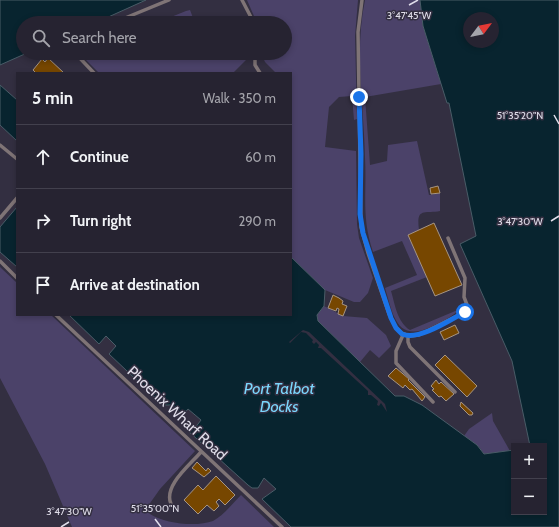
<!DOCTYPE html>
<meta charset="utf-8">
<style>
:root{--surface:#262331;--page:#322f3d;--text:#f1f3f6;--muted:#a4a4ab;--line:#42404d}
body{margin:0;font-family:Cabin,sans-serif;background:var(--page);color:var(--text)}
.controls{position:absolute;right:12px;bottom:12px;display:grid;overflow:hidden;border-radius:0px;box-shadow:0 2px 6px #0003}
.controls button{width:36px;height:36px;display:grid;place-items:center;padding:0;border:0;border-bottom:1px solid var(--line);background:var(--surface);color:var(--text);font:20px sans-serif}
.compass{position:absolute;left:463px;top:12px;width:36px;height:36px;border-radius:50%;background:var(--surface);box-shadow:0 2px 6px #0003;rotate:58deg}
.stop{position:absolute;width:12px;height:12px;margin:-9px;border:3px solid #1a73e8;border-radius:50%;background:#fff}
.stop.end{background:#1a73e8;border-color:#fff;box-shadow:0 1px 4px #0008}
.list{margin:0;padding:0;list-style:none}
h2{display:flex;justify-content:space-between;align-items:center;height:52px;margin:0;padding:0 16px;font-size:17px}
h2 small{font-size:13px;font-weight:400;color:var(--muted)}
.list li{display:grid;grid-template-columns:26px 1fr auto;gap:12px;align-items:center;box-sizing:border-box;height:64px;padding:0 16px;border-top:1px solid var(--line)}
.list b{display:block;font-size:15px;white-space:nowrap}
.list em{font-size:13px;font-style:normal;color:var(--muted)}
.icon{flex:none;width:22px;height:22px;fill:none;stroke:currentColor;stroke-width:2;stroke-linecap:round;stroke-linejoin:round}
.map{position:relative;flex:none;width:559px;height:527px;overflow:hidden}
.search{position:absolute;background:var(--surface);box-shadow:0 2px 6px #0003;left:16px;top:16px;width:276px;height:44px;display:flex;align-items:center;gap:10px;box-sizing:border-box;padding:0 14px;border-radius:22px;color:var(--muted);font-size:15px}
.panel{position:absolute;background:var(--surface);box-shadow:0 2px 6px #0003;left:16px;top:72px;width:276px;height:244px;border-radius:0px}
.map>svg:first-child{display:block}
.green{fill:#4b4269}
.water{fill:#08242f;stroke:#495c67;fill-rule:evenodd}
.pier{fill:#332f41}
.building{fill:#774700;stroke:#a69584}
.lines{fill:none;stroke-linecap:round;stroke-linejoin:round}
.lane{stroke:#7f7476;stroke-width:3.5}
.route{stroke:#1a73e8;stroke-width:5}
.ticks{fill:none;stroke:#e0deea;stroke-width:1.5}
.labels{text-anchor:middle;stroke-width:3;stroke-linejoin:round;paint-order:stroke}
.street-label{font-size:15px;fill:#e0deea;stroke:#332f41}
.water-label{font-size:16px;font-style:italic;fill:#7bd7fd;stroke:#332f41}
.ticks-label{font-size:10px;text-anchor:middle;fill:#e0deea;stroke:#332f41;stroke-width:3;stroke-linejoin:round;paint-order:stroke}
</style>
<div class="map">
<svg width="559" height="527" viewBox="0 0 559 527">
<rect width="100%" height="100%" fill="#332f41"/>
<path class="green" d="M247 0H358L355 36 357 119 354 120 352 96 339 97 329 107 325 147 356 151 357 224 359 238 373 278 368 293 360 302H354L325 290 291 257V73H276L265 62 261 53H285V23H257Z
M365 0H420L423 26 441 84 365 97 370 165 387 161 388 145 417 141 429 195 440 193V211C424 214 416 207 419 230L408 235 427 277 391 291C395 304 397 322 410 330L460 309C452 317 441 322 431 327 396 343 393 314 385 288L417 275 402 241 373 252C361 216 367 194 365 158 364 106 354 52 365 0Z
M190 10 195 23H156L186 11Z
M79 53H248L249 57 233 73H99Z
M0 267 17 283V315H51L195 451 160 489 148 506 150 514C165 524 197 527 213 521 224 515 232 504 241 495L274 527H72L45 464 0 378Z
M324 306 343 316 367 318 386 335 391 346 379 358 370 350 360 362 318 321 317 315Z
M492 413 493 421 510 451 484 454 479 447 464 436 469 429Z"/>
<path class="water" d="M0 0H146L95 23H23V53H27L0 65Z
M420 0H559V527H291L262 499 276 489 264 478 258 488H252L248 485 187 430 195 428 201 420 188 409 183 415 172 405H163L109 354 116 346 106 336 99 344 69 315H291V257L325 290 324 306 317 315 318 321 395 396H404L422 405 477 445 484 454 514 450V512H544V446H530L512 361 460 244 476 236 449 103H447L423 26ZM469 18H493V42H469Z
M0 85 17 100V141L0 125Z
M17 207V267L0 252V227Z"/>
<path class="pier" d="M303 330 309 332 385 404 387 412 381 403 379 406 377 405 378 401 371 395H368V391L321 348H318L319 345 316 342 314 344 312 342 313 340 306 333 301 332 290 343 289 342Z"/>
<path class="building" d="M48 58 64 73H36L33 70 42 59 45 62Z
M438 186 440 193 431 194 430 188Z
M434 223 462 285 435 296 408 235Z
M333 295 339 298 343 301 342 304 347 306 343 316 338 314 339 309 337 308 336 311 328 308Z
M455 325 459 333 444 340 440 332Z
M445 355 477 386 467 397 435 365Z
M396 368 409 379 408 380 425 397 422 401 412 389 410 390 405 385 403 388 388 376Z
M436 380 439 384 441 382 454 394 446 401 441 396 439 397 432 390 434 389 431 386Z
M461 402 473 413 472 415H469L460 406Z
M197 462 206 471 208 468 211 471 204 477 192 468Z
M216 476 235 495 225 505 219 499 216 502 219 506 214 511 207 505 198 514 184 500 198 485 203 490Z"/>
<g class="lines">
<path class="lane" d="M242 0 254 23
M362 0 358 32 361 227 368 253 389 314 395 326 401 333 410 336 419 335 469 310 464 297 465 278 448 238
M113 23 169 0
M75 53 94 73
M255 53V65L260 73
M0 145 17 159
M0 218 17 198
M0 261 17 278
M56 315 282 527
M403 335 396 351V363L433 402
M408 336V342L410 347 455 392
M171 504C163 486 190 465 201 452"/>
</g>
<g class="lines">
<path class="route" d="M359 97 361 154 360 214 363 233 391 318 396 328 402 334C419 341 450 320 465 312"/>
</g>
<path class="ticks" d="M409 5 418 0M554 115 559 124M551 221 559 216M155 519 161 527M61 527 69 522"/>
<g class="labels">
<g class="street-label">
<text transform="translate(177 413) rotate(43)" y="5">Phoenix Wharf Road</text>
</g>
<g class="water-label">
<text x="279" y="394">Port Talbot<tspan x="279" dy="18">Docks</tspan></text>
</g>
</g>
<g class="ticks-label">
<text x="409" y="19">3°47'45"W</text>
<text x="520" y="119">51°35'20"N</text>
<text x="520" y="225">3°47'30"W</text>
<text x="155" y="512">51°35'00"N</text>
<text x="69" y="515">3°47'30"W</text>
</g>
</svg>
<div class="controls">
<button>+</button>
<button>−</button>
</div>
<svg class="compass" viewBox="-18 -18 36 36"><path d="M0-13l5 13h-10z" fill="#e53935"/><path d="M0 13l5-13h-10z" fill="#a4a4ab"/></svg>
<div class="stop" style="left:465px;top:312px"></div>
<div class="stop end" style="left:359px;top:97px"></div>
<div class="search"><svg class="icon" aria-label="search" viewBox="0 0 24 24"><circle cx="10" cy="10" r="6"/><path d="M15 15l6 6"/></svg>Search here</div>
<section class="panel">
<h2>5 min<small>Walk · 350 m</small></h2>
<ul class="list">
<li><svg class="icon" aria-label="ahead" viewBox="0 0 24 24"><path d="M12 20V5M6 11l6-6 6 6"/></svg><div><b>Continue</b></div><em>60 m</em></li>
<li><svg class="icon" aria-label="right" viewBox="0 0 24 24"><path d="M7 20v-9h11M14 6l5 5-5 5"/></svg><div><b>Turn right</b></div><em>290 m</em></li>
<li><svg class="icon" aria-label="arrive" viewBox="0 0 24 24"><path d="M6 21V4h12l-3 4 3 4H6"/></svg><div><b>Arrive at destination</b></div></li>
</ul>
</section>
</div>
